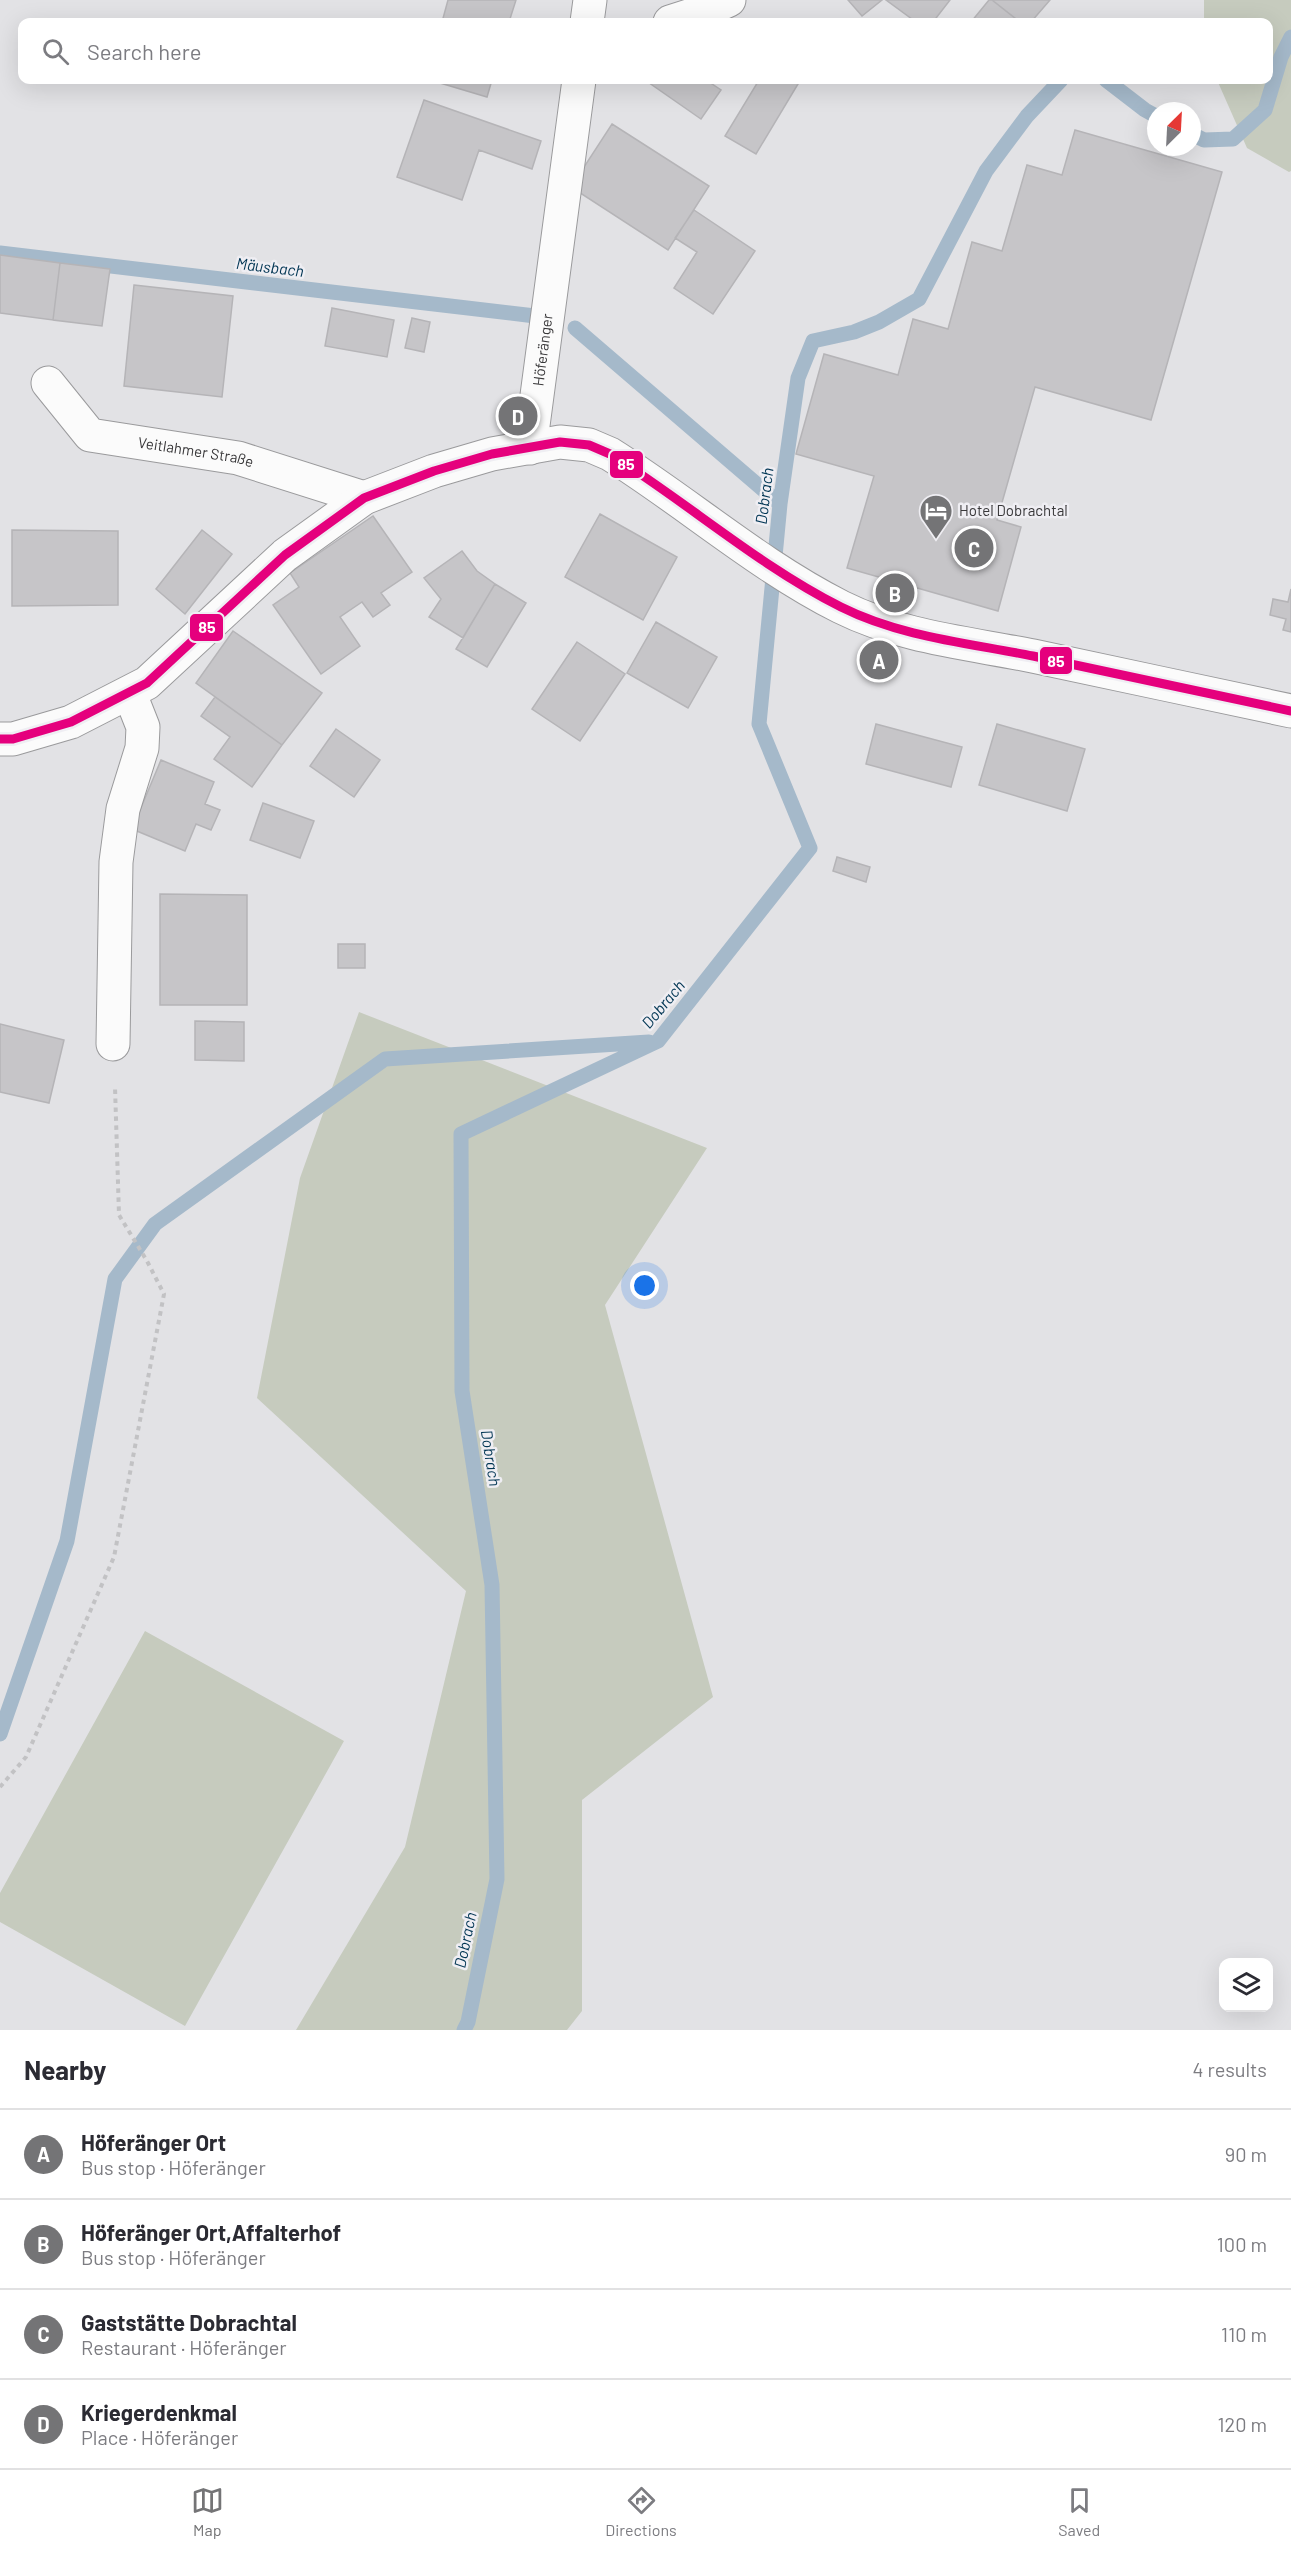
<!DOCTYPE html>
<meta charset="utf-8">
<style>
:root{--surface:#fff;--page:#f2f2f3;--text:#2b2b33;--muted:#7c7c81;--line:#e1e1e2;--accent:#747476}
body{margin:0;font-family:Barlow,sans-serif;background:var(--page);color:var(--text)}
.controls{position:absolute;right:18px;bottom:18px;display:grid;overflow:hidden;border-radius:12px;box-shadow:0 6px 24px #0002}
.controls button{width:54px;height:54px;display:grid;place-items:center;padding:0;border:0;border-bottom:2px solid var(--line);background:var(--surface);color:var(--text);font:30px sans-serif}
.compass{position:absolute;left:1147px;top:102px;width:54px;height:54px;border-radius:50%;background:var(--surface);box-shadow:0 6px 24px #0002;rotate:24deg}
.you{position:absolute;left:645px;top:1286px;width:21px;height:21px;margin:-15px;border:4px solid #fff;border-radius:50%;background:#1a73e8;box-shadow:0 0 0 9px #1a73e833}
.badge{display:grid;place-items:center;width:39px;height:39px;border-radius:50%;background:var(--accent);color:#fff;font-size:20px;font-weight:700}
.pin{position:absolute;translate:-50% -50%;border:3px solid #fff;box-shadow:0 2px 6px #0006}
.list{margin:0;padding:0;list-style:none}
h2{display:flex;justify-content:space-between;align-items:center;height:78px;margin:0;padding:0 24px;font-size:26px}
h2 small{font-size:20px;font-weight:400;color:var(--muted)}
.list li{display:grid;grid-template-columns:39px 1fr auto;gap:18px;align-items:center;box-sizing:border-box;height:90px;padding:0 24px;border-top:2px solid var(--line)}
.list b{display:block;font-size:22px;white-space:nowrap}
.list p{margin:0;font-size:20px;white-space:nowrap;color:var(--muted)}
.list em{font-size:20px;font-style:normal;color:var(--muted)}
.icon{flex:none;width:33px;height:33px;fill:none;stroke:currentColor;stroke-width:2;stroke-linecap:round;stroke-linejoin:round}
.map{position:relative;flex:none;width:1291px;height:2030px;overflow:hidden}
.search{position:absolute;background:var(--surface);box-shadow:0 6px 24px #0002;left:18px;right:18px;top:18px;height:66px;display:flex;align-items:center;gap:15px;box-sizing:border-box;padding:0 21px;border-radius:12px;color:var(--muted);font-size:22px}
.sheet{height:438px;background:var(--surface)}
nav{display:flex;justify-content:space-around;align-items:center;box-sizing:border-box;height:84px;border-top:2px solid var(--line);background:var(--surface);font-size:16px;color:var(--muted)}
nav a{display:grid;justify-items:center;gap:3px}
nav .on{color:var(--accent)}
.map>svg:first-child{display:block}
.green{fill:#c6cbbe}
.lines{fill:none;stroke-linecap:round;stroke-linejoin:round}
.stream{stroke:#a5b9ca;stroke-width:15}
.building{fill:#c6c5c8;stroke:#b5b4b7;stroke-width:1.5}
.street-casing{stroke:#9a9a9c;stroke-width:35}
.secondary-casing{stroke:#9a9a9c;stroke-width:35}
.path{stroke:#c2c2c4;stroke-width:4;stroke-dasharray:4.5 4.5;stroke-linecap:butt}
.street{stroke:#fbfbfb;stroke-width:33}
.secondary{stroke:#fbfbfb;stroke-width:33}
.bus-1-casing{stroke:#efeef3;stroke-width:14}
.bus-1{stroke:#e5007d;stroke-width:9}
.labels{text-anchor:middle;stroke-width:5;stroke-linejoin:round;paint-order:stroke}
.street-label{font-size:15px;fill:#39383a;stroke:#efeef3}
.poi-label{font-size:15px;fill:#39383a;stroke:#efeef3;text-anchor:start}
.water-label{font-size:16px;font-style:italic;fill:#003553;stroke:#efeef3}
.line-badge{stroke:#efeef3;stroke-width:2}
.badge-label{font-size:16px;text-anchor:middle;font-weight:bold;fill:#fff}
</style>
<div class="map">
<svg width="1291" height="2030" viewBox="0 0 1291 2030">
<rect width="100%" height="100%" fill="#e2e2e5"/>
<path class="green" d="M1204 0H1291V171L1289 172 1247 148 1217 80H1268V22H1204Z
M359 1012 707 1148 605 1305 713 1697 582 1800V2011L567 2030H296L405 1847 466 1591 257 1398 300 1178Z
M145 1631 344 1741 185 2026 0 1922V1893Z"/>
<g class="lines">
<path class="stream" d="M1106 80 1145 110 1156 116
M1192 134 1204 140 1233 139 1265 110 1281 57 1291 37
M0 253 535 316
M575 328 780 504
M0 1734 67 1541 115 1279 155 1224 385 1059 649 1042
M464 2030 468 2022 497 1879 492 1585 462 1391 461 1134 658 1041 810 848 759 724 780 504 798 378 813 341 854 332 879 322 919 299 986 171 1027 116 1061 80"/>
</g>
<path class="building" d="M448 0H516L509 22H442Z
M848 0H882L862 16Z
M886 0H950L933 22H916Z
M989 0H992L1020 22H971Z
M992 0H1050L1031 22H1020Z
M430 80H492L487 97Z
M645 80H706L721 90 701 119Z
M759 80H791L798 84 756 154 725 136Z
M424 100 541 141 532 169 479 150 462 200 397 177Z
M612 124 709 186 668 250 571 187Z
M1075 130 1222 172 1151 420 1035 387 997 520 1021 527 998 611 847 568 874 476 796 454 824 354 898 375 913 319 948 329 972 242 1002 251 1027 165 1062 175Z
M694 210 755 251 713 314 674 288 697 252 675 238Z
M0 255 60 263 53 320 0 313Z
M60 263 110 269 102 326 53 320Z
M134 285 233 296 222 397 124 386Z
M332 308 394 320 387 357 325 346Z
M412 318 430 322 424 352 405 348Z
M600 514 677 557 643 620 565 577Z
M373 516 412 572 381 593 390 605 373 617 362 602 340 617 360 646 321 674 273 605 299 587 290 573Z
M12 530 118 531V605L12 606Z
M202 530 232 554 185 614 156 589Z
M462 551 477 571 495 584 463 638 429 617 441 599 424 578Z
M495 584 526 603 487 667 456 649Z
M1291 589V632L1283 630 1286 619 1270 615 1273 599 1288 602Z
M656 622 717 657 688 708 627 673Z
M233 631 322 693 282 745 196 683Z
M577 642 625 674 580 741 532 709Z
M215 697 282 745 252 787 214 759 230 737 201 716Z
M876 724 962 747 951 787 866 764Z
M997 724 1085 749 1067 811 979 785Z
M336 729 380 760 354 797 310 766Z
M161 760 214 782 205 804 220 810 211 830 196 824 185 851 132 829Z
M263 803 314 821 300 858 250 840Z
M837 857 870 867 866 882 833 871Z
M160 894 247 895V1005H160Z
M338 944H365V968H338Z
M195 1021 244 1022V1061L195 1060Z
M0 1024 64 1040 49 1103 0 1092Z"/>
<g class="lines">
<g class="street-casing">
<g id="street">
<path d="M587 22 590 0"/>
<path d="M670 22 707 10 729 0"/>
<path id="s1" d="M48 383 90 435 238 458 364 498"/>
<path id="s2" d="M530 448 579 80"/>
<path d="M113 1044 116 862 123 809 142 748 143 727 130 694"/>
</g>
</g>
<g class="secondary-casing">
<path id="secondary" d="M0 739H13L71 722 147 683 285 555 364 498 434 471 492 454 560 442 589 445 610 454C688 503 758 565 841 607 901 637 968 643 1033 656 1119 674 1205 693 1291 711"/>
</g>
<path class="path" d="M0 1787 26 1757 114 1557 164 1294 147 1261 119 1215 115 1087"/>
<use href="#street" class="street"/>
<use href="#secondary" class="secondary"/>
<g class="bus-1-casing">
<path id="bus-1" d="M0 739H13L71 722 147 683 285 555 364 498 434 471 492 454 560 442 589 445 610 454C688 503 758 565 841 607 901 637 968 643 1033 656 1119 674 1205 693 1291 711"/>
</g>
<use href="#bus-1" class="bus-1"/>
</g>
<defs>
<g id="hotel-pin" transform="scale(1.725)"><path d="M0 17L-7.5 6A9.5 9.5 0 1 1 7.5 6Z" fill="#747476" stroke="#efeef3"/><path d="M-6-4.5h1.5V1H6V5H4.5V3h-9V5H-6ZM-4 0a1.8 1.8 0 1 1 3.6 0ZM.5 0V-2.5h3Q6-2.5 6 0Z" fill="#fff"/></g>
</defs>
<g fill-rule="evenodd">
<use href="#hotel-pin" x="936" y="511"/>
</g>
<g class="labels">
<g class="street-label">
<text dy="5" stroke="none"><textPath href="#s2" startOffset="99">Höferänger</textPath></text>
<text dy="5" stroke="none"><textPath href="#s1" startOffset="174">Veitlahmer Straße</textPath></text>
</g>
<g class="poi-label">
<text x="959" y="516">Hotel Dobrachtal</text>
</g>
<g class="water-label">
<text transform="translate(270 267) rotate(7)" y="6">Mäusbach</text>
<text transform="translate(764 496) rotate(-83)" y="6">Dobrach</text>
<text transform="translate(663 1004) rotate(-50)" y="6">Dobrach</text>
<text transform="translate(491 1458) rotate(81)" y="6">Dobrach</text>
<text transform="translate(465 1940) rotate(-78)" y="6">Dobrach</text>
</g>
</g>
<g class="line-badge">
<rect x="609" y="450" width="35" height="29" rx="6" fill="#e5007d"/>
<rect x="189" y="613" width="35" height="29" rx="6" fill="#e5007d"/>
<rect x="1039" y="646" width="34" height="29" rx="6" fill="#e5007d"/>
</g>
<g class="badge-label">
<text x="626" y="470">85</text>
<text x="207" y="633">85</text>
<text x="1056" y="667">85</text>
</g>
</svg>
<div class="controls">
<button><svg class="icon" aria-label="layers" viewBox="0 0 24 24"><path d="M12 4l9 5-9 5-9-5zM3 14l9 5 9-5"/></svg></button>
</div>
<svg class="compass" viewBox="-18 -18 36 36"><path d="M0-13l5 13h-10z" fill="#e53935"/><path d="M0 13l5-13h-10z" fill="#7c7c81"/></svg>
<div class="you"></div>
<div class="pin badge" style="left:879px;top:660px">A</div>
<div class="pin badge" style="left:895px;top:593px">B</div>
<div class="pin badge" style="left:974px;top:548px">C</div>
<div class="pin badge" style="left:518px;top:416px">D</div>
<div class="search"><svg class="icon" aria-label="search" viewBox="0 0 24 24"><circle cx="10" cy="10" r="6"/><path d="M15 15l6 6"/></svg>Search here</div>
</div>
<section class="sheet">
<h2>Nearby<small>4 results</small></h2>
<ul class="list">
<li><span class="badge">A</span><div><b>Höferänger Ort</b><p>Bus stop · Höferänger</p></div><em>90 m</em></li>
<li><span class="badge">B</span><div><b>Höferänger Ort,Affalterhof</b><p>Bus stop · Höferänger</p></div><em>100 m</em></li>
<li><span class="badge">C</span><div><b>Gaststätte Dobrachtal</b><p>Restaurant · Höferänger</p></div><em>110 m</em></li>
<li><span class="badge">D</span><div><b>Kriegerdenkmal</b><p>Place · Höferänger</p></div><em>120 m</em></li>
</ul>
</section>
<nav>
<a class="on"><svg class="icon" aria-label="map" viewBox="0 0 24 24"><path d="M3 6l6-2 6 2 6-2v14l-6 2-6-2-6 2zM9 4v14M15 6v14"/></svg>Map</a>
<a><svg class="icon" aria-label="directions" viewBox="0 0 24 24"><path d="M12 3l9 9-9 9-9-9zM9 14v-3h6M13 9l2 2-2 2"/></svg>Directions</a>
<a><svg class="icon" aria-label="saved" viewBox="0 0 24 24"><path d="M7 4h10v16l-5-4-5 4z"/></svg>Saved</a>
</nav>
